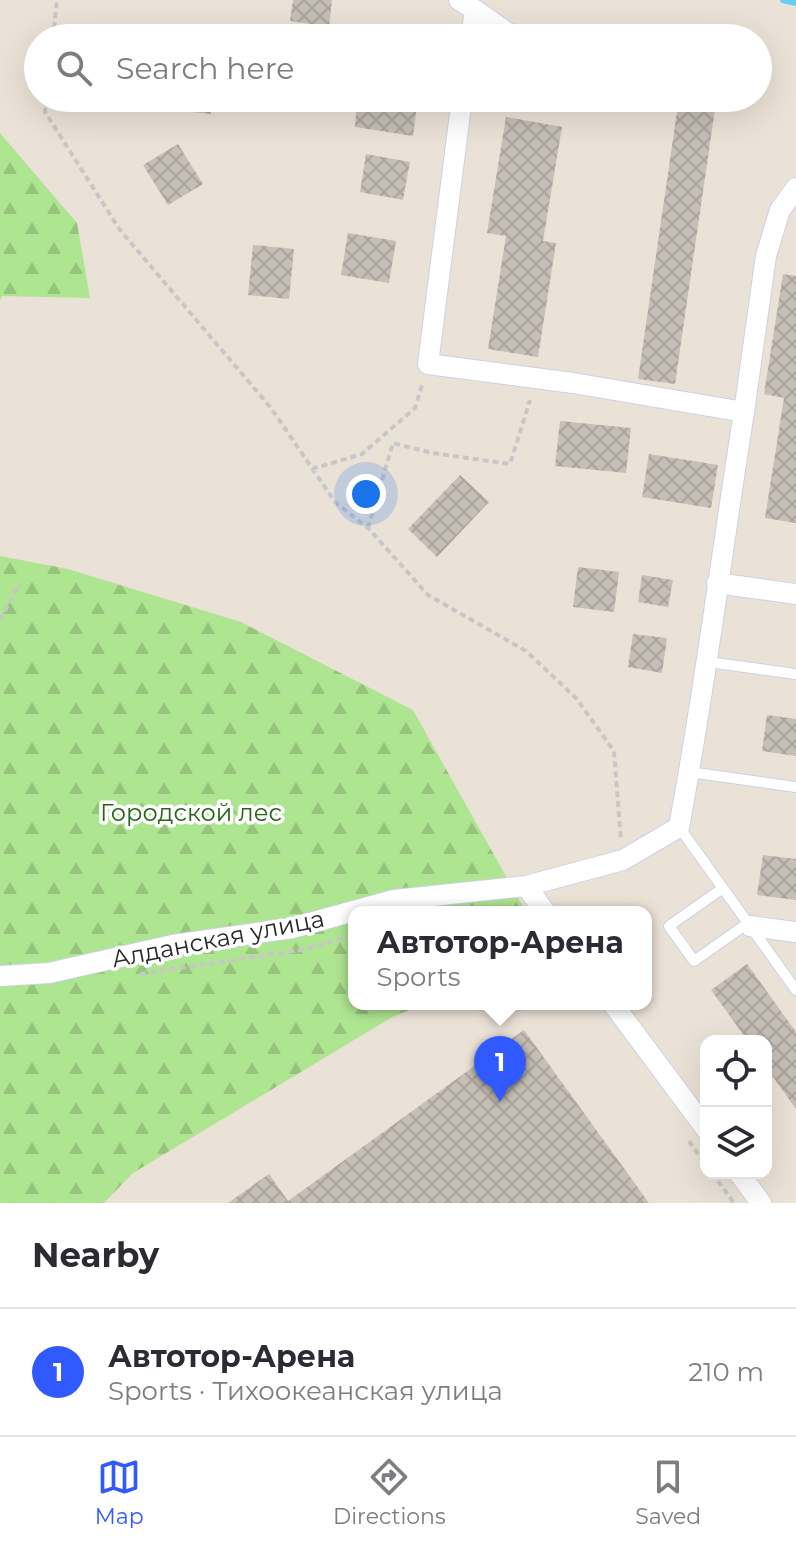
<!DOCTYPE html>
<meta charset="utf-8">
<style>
:root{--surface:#fff;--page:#f7f7f7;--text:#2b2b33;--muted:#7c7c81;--line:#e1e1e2;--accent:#3059ff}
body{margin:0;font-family:Montserrat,sans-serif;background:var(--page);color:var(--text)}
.controls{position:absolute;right:24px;bottom:24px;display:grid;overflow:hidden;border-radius:16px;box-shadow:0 8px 32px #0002}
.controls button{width:72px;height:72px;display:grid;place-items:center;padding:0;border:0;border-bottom:2px solid var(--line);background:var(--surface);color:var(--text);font:40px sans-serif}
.you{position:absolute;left:366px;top:494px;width:28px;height:28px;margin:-20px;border:6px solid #fff;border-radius:50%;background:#1a73e8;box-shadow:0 0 0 12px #1a73e833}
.badge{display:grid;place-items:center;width:52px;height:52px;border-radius:50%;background:var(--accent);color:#fff;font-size:26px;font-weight:700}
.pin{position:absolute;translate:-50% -66px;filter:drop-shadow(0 2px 4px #0008)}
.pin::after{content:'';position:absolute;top:42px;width:28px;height:24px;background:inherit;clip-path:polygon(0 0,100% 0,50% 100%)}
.popup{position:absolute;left:348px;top:906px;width:304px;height:104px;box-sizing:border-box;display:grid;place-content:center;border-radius:16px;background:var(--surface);filter:drop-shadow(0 2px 6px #0005);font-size:26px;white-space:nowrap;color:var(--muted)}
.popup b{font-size:30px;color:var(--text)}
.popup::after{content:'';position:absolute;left:50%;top:100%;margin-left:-16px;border:16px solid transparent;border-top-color:var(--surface)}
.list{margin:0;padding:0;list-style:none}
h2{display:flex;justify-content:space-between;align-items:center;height:104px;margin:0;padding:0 32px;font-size:34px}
h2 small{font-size:26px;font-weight:400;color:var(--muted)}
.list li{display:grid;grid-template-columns:52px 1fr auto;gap:24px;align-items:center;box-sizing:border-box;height:128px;padding:0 32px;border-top:2px solid var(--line)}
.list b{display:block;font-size:30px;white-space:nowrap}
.list p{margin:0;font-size:26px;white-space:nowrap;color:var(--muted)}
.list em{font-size:26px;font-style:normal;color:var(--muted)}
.icon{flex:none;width:44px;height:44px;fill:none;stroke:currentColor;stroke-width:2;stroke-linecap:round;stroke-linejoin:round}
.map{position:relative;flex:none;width:796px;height:1203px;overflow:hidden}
.search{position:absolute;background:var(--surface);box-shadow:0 8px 32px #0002;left:24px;right:24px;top:24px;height:88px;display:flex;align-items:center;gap:20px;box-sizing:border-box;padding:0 28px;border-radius:44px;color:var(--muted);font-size:30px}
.sheet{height:232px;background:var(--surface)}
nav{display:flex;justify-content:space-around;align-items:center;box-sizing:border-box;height:112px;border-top:2px solid var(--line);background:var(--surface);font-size:22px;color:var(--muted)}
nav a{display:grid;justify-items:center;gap:4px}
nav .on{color:var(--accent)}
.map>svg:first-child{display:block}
.forest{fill:url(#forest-firs)}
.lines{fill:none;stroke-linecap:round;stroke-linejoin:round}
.stream{stroke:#64cff3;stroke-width:6}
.building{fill:url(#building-cross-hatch)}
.service-casing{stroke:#cdd1e1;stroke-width:12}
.minor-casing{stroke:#cdd1e1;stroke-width:22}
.path{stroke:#c7c7c7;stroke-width:4;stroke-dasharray:6 4;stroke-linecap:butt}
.service{stroke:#fff;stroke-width:10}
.minor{stroke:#fff;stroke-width:20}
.labels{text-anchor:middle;stroke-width:7;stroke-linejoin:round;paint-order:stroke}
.park-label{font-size:24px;fill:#276516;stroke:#fff}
.street-label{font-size:24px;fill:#272727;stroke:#fff}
</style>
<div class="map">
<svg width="796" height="1203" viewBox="0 0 796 1203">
<defs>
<pattern id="forest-firs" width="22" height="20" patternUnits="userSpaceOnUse" patternTransform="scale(2)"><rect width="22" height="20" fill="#aee590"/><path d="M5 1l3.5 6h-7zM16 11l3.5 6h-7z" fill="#96c47c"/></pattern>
<pattern id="building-cross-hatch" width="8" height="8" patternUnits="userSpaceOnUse" patternTransform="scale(2)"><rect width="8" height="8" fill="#c6bfb7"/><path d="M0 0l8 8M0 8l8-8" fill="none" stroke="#aaa49d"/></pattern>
</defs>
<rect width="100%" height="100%" fill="#ebe2d7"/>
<path class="forest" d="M0 133 77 223 90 298 2 296 0 301Z
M0 556 68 569 241 622 413 710 526 912H354V1004H425L394 1016 133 1173 104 1203H0Z"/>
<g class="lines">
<path class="stream" d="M783 0 796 3"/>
</g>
<path class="building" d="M293 0H332L329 27 290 21Z
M166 98H213L211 114 164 109Z
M357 98H418L413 136 355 127Z
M679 98 716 102 675 384 638 379Z
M506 117 562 127 543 241 556 243 538 357 488 349 506 236 487 233Z
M178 144 203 184 168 205 143 165Z
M366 154 410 162 403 200 360 192Z
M348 233 396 241 389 283 341 275Z
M253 245 294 249 289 299 248 295Z
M783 274 796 276V523L765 518 784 398 764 394Z
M560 421 631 428 626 473 555 466Z
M649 454 718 465 711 508 642 497Z
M460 475 489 502 437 557 408 529Z
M578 567 619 572 614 612 573 607Z
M642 575 673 580 668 607 638 602Z
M633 634 667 638 662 673 628 667Z
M767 715 796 719V756L762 751Z
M763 855 796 859V900L757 895Z
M747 964 796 1032V1109L766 1067V1041H748L711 990Z
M524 1030 649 1203H228L269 1174 288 1201Z"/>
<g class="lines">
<g class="service-casing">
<path id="service" d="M708 662 796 674
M689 772 796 787
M679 827 796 990
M723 888 669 926 694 961 748 923"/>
</g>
<g class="minor-casing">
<path id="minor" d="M459 0 475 10 471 38
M475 10 515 38
M462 98 428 364 573 383 744 412 766 256 780 210 796 188
M717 583 796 594
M526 886 545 912
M750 926 796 932
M0 976 49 973 173 945 292 928 394 900 526 886 623 860 679 827C705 689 722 550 744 412
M613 1004 706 1129
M739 1173 761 1203"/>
</g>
<path class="path" d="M53 38 57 0
M46 98 45 112 120 230 271 408 335 502 368 528 428 595 526 651 576 698 614 751 621 841
M312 469 362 454 415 408 423 382
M368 528 393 443 432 453 510 464 530 400
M0 620 20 583
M140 974 301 950 354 935
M689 1141 706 1165
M712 1173 734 1203"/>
<use href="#service" class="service"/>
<use href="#minor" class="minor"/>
</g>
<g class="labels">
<g class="park-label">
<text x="191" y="821">Городской лес</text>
</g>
<g class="street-label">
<text transform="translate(218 939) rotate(-11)" y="8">Алданская улица</text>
</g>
</g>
</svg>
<div class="controls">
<button><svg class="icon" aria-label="locate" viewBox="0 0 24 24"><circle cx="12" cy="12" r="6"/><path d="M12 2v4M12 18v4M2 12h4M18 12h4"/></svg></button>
<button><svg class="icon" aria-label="layers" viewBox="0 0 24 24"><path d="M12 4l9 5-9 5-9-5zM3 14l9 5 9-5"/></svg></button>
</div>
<div class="you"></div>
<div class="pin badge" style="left:500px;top:1102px">1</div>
<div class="popup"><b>Автотор-Арена</b>Sports</div>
<div class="search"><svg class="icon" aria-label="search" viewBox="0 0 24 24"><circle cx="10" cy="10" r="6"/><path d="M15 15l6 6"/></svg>Search here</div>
</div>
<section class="sheet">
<h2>Nearby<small></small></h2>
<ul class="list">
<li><span class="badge">1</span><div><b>Автотор-Арена</b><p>Sports · Тихоокеанская улица</p></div><em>210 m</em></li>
</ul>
</section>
<nav>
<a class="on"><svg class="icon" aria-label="map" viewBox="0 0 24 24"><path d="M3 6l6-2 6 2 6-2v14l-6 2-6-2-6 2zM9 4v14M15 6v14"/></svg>Map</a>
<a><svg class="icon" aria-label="directions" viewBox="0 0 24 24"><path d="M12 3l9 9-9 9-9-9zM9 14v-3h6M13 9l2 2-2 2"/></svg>Directions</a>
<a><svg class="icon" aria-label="saved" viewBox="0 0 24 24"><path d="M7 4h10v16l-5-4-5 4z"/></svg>Saved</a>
</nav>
